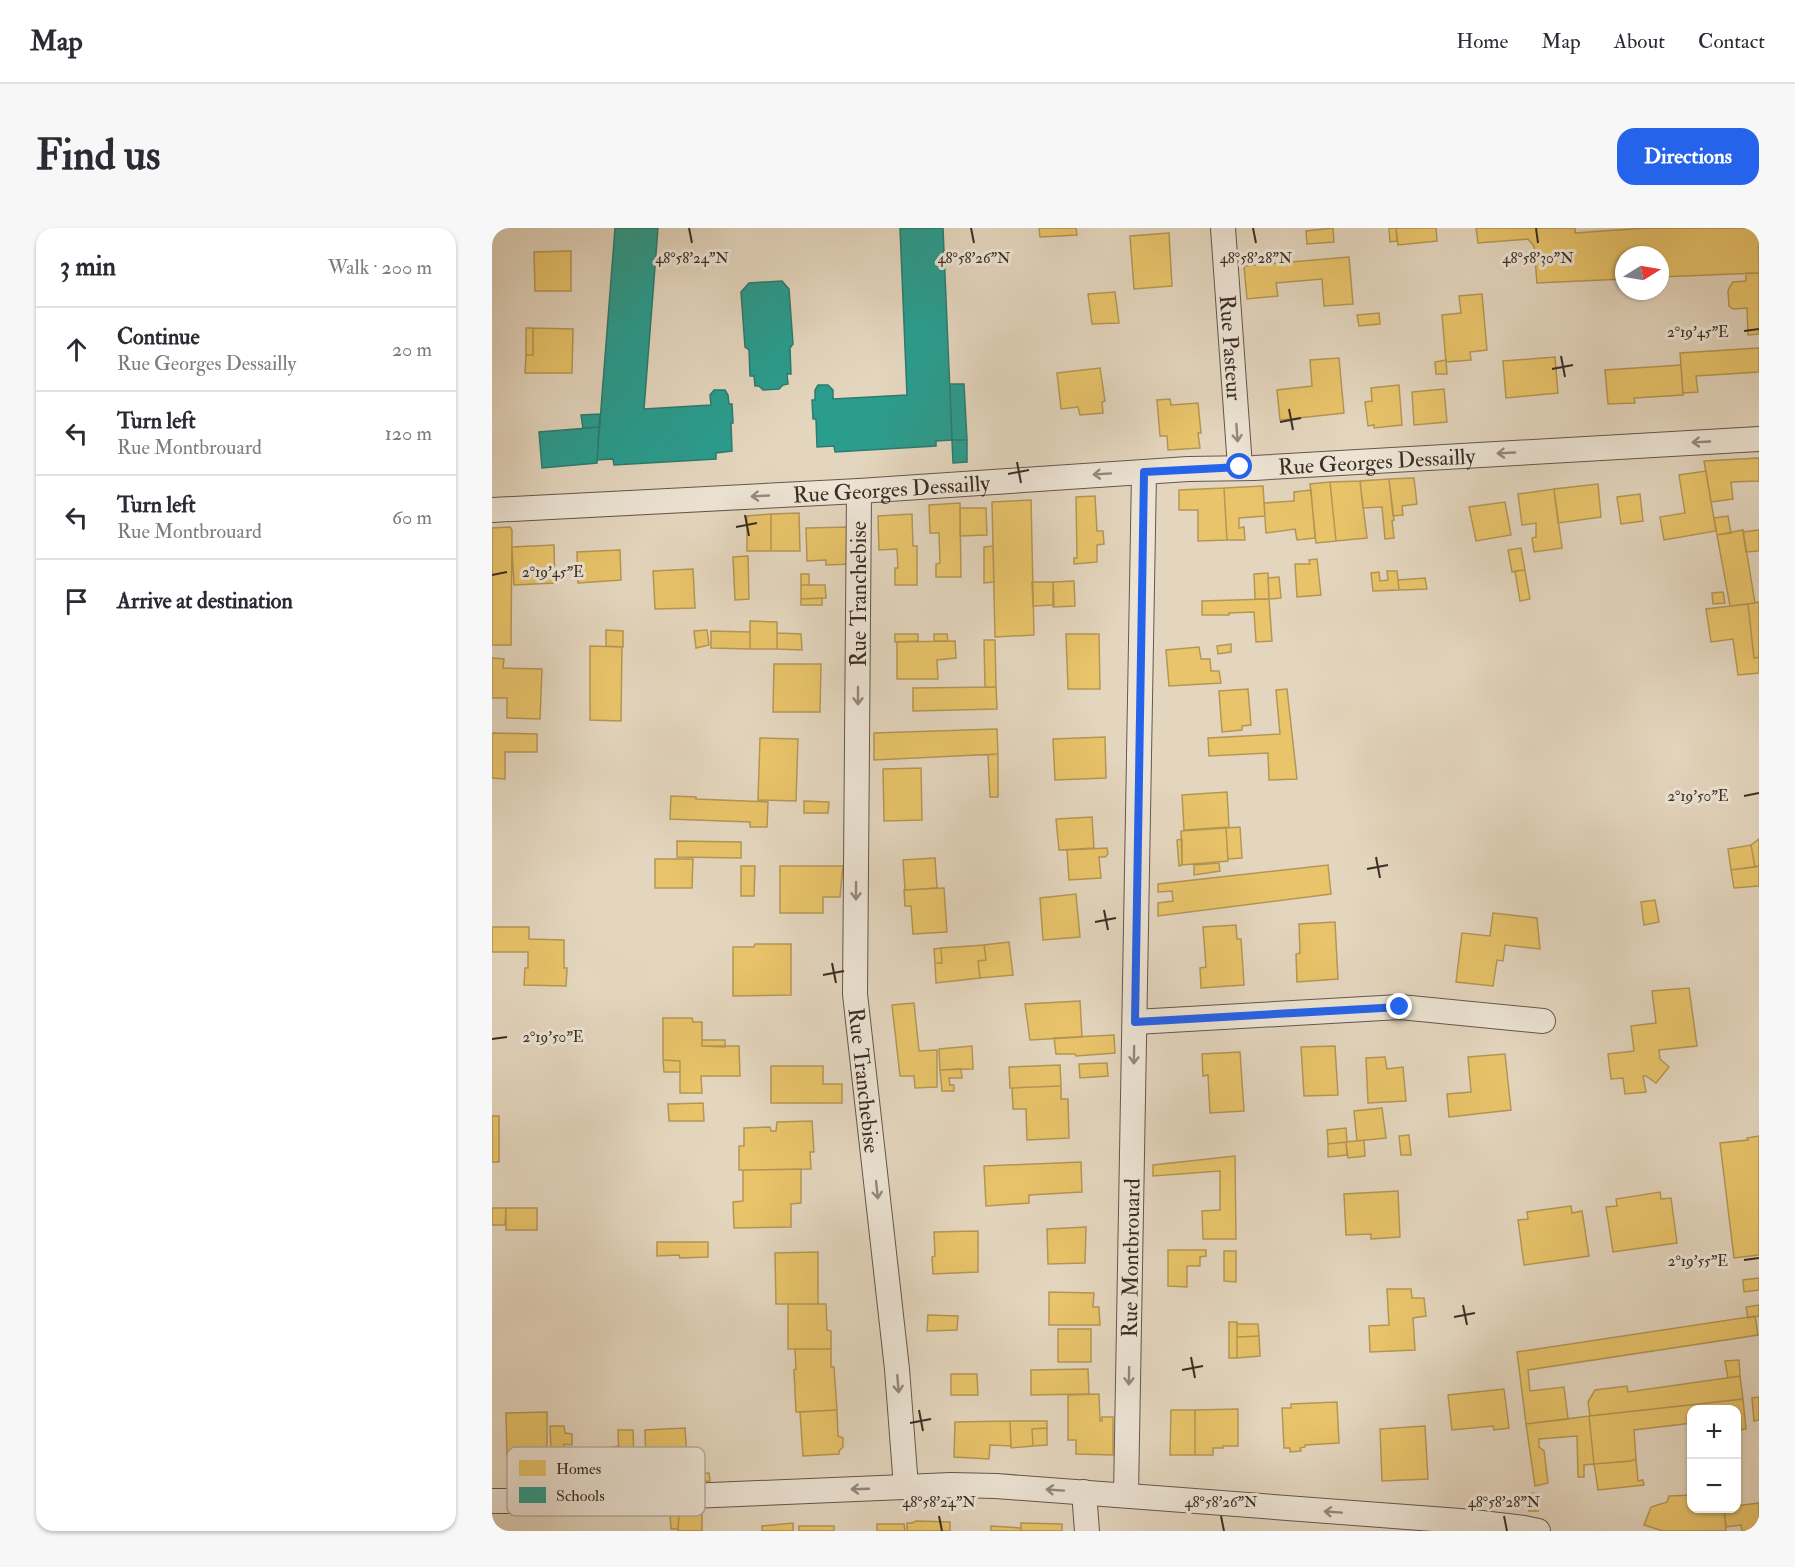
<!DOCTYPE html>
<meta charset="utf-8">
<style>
:root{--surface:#fff;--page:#f7f7f7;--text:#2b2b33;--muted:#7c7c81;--line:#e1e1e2;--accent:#2563eb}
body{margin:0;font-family:"IM FELL Double Pica",serif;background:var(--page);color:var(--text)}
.controls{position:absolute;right:18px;bottom:18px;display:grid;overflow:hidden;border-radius:12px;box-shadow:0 2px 4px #0004}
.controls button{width:54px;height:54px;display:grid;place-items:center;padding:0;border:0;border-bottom:2px solid var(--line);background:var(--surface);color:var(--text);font:30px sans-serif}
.compass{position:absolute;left:1123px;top:18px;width:54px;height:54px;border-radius:50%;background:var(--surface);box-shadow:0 2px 4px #0004;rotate:79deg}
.stop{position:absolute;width:18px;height:18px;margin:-14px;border:4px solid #2563eb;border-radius:50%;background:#fff}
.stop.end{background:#2563eb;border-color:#fff;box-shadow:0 2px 6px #0008}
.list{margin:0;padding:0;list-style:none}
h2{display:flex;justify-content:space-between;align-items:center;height:78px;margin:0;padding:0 24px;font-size:26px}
h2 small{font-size:20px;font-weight:400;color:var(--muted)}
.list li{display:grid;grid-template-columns:39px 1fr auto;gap:18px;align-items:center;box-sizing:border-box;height:84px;padding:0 24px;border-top:2px solid var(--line)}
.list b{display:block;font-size:22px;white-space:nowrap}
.list p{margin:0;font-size:20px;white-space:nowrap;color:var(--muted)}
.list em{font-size:20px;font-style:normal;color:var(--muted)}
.icon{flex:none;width:33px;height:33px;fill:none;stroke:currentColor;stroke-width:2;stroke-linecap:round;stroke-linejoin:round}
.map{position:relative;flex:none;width:1267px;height:1303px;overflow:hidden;border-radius:18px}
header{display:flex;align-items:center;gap:36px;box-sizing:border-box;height:84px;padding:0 30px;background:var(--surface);border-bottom:2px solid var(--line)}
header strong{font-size:28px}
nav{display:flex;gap:33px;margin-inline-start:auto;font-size:21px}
.intro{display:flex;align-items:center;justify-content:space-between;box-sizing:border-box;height:144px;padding:0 36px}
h1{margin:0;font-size:42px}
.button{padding:15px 27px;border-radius:18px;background:var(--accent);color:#fff;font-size:21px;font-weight:700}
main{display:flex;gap:36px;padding:0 36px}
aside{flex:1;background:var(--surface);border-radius:18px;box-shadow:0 2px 4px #0004}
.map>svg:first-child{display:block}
.homes{fill:#e9c46a;stroke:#b49755;stroke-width:1.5}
.schools{fill:#2a9d8f;stroke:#2e7b6f;stroke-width:1.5}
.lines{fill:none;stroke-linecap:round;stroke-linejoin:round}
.minor-casing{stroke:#64574b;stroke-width:26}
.minor{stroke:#ede4d5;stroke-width:24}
.oneway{stroke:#93887d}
.route{stroke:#2563eb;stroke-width:8}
.ticks{fill:none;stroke:#392d25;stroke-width:2}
.labels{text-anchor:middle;stroke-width:6;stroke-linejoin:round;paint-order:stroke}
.street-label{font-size:22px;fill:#392d25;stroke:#ede4d5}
.key{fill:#ede4d5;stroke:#b7ada0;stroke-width:1.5}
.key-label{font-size:16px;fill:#392d25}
.ticks-label{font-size:15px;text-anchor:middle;fill:#392d25;stroke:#ede4d5;stroke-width:6;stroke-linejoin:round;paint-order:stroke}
</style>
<header>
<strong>Map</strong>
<nav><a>Home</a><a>Map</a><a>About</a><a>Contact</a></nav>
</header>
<div class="intro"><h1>Find us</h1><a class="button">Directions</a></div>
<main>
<aside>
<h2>3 min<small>Walk · 200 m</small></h2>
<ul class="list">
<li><svg class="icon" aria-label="ahead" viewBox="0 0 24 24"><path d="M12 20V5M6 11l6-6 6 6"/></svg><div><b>Continue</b><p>Rue Georges Dessailly</p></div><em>20 m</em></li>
<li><svg class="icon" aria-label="left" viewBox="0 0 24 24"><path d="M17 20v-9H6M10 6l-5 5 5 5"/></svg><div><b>Turn left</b><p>Rue Montbrouard</p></div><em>120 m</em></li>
<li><svg class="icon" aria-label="left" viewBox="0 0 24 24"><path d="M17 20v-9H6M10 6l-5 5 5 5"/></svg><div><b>Turn left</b><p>Rue Montbrouard</p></div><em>60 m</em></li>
<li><svg class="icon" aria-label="arrive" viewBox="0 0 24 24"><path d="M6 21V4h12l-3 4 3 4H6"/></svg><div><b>Arrive at destination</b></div></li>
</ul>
</aside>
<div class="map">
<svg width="1267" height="1303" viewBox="0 0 1267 1303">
<rect width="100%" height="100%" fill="#e4d6be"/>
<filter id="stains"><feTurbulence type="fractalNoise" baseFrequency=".00333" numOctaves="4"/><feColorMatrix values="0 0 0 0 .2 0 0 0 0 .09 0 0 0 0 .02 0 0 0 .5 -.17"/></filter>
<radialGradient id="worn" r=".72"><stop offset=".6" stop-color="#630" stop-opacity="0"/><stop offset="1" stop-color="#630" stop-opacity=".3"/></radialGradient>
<path class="homes" d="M547 0H584L585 7 548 9Z
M841 0 842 14 815 16 814 3Z
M897 0H904L905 13 898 14Z
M904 0H944L945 13 906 17Z
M984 0H1083V5L1154 0H1267V45L1168 49V27H1132V51L1045 55 1042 18 1036 11 986 15Z
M677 5 680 58 642 61 638 8Z
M79 23V63H43L42 24Z
M857 29 861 76 832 78 830 51 784 55 786 68 755 71 752 38Z
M1254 45H1267V106L1256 107 1255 80 1241 81 1237 78 1236 63 1238 58 1241 54 1254 53Z
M623 64 627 95 600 96 596 66Z
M990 66 995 122 978 124 979 132 954 134 950 87 969 85 967 68Z
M887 85 888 96 867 98 865 87Z
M34 100H41V127H34Z
M41 100 81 101 80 145H33L34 127H41Z
M1267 120V144L1204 148 1206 164 1191 165 1188 125Z
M1063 129 1066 165 1014 170 1011 133Z
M847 130 852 185 788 192 785 162 820 158 818 132Z
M954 132 955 146H944L943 134Z
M1189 137 1191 167 1142 170 1143 175 1116 176 1113 142Z
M608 140 613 173 610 174 611 185 588 187 586 179 569 181 565 145Z
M907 157 910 197 882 200V197L876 198 873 174 880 173 879 160Z
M952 161 955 194 922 197 920 164Z
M678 171 679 177 706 175 709 205H706L708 220 676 222 675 208H668L665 172Z
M1267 230V253L1239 254 1241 271 1219 274 1212 233Z
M1214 243 1224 303 1172 312 1168 289 1193 285 1187 247Z
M922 250 925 276 910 278 911 287 901 288 897 251Z
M897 251 902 292 900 293 902 310 893 311 890 279 871 280 868 253Z
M868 253 875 310 844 313 838 254Z
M838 254 844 313 824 315 818 256Z
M1106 256 1109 289 1066 295 1062 261Z
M771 258 773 288 747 290V300L752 299 753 312H735L732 260Z
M732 260 735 312 706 313V282H687V262Z
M1062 261 1070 320 1042 324 1040 310 1044 309V295L1030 297 1026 266Z
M819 262 823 310 805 312 803 301 774 305 772 275 802 273V264Z
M1148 266 1151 293 1129 296 1125 269Z
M603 268 605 303H611L612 316 605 317V334L582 336V330H585L584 269Z
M539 272 542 407 503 409 500 274Z
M1013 274 1019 307 984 313 977 279Z
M468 275 469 349H444V336L448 335 447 305H438L437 277Z
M468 280H494L495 307 468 308Z
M307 285 308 323H279V286Z
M279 286V323H255V288Z
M420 286 421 318H425V357H403V340H406L405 321 387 322 386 288Z
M1236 288 1239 305 1225 307 1222 290Z
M18 299 20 302 19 417H0V300Z
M359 299 360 336 334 337V332L315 333 314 300Z
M1251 302 1263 375 1238 378 1225 307Z
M1267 302V323L1254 324 1251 304Z
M62 317 63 355 22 357 20 319Z
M501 318 502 354 492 355V319Z
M1029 320 1033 342 1020 344 1016 322Z
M128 322 129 352 86 355 85 324Z
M256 328 257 371 243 372 241 329Z
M825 331 829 367 805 369 803 336H818L817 332Z
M201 341 203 380 163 381 161 343Z
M1033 342 1038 371 1028 373 1023 343Z
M895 343H905L907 362 881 363 879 345 887 344 888 353 896 352Z
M776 345 777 371H763L762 346Z
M309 346H317V357H309Z
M787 349 789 370 777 371 776 350Z
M933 350 935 361 907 362 906 352Z
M582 353 583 378 561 379V354Z
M540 354H561L562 377 541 378Z
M309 357H333L334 370 309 371Z
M1231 364 1233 375 1221 376 1220 365Z
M330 370V377H309V371Z
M777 371 780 413 764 414 762 384 737 385V387H710V373Z
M1267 374V429L1262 430 1256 376Z
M1256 376 1262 430 1267 429V445L1246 447 1241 411 1219 414 1214 381Z
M258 393 285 394V421H258Z
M114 402 131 403V419L114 418Z
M215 402 217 417 204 420 202 403Z
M219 403 258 404V421L219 420Z
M285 405 309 406 310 422 285 421Z
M403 406H426V413L403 414Z
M442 406H455L456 413H442Z
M574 406H607L608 461H576Z
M492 412H503L504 459H493Z
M463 413 464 430 445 432 446 451H405V414Z
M739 416V424L726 426 725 418Z
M98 418 130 419 129 493 98 492Z
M707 419 709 431H718L719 443H727L729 455 677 458 674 422Z
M0 430 12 431 11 440 50 441 48 491 15 490V470H0Z
M282 436H329L328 484H281Z
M504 459 505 481 421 483V460Z
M756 461 759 497 750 498V502L730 504 727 463Z
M795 461 805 551 777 552 776 525 717 528 716 510 788 506 784 462Z
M505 501 506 526 382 532V505Z
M0 505 45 506V524H13V551L0 550Z
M613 509 614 550 563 552 561 511Z
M268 510 306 511 304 573 266 572Z
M506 526V569H498L496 527Z
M429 540 430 592 392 593 391 541Z
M735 564 737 599 692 602 690 567Z
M179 568 204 569V571L276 574 275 599H258V594L178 591Z
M312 573 337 574 336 585H312Z
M600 589 602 620 567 622 564 591Z
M748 599 750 630 736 631 734 600Z
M734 600 736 633 690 637 689 603Z
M690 611V637L687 638 685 612Z
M1267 611V638L1263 639 1259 617Z
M185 613 249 614V630L185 629Z
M1259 617 1263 639 1239 642 1236 621Z
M615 620 616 626 613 629H607L609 650 577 652 575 622Z
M443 630 445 660 413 662 411 632Z
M163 631H201L200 660H163Z
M727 635 728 643 702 647V637Z
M836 637 839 666 666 688V675L681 673 680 663 666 664V656Z
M249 638H263L262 668H249Z
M288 638H351L348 669H331V685H288Z
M1267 638V658L1242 660 1239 642Z
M452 660 455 704 421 706 419 678H413L412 662Z
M584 666 588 709 551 712 548 670Z
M1163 672 1167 694 1152 697 1149 674Z
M1001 685 1045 690 1048 721 1013 717 1011 733 1005 732 1001 758 964 754 970 705 998 708Z
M843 694 846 751 805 754 804 726 808 725 807 696Z
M744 697 745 711H749L752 757 709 760 708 740 714 739 711 699Z
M0 699H37V711L72 712V740H75L74 758 32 757 33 740H36V724H0Z
M517 714 521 747 488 750 486 733 494 732 492 717Z
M263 716H299V767L241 768V719H262Z
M492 717 494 732 486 733 488 750 444 755 443 735H450L449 720Z
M449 720 450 735H443L442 721Z
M1197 760 1205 818 1167 822 1168 831 1177 839 1164 855 1154 848H1151L1154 864 1133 866 1131 850 1119 851 1116 826 1142 823 1139 798 1164 795 1160 763Z
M588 773 590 809 538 812 533 776Z
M422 775 427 823 445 822V859L423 860 422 848H408L400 777Z
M171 790H200L201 794H210V818H247L248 848H209L210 865H188V833L171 832Z
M622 807 623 825 584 828 583 826H564L562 810Z
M210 812H233V819L210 818Z
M480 818 481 841 448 842 447 821Z
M843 818 846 867 812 868 809 819Z
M748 824 752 883 718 885 716 847 711 848 710 826Z
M1013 826 1019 882 957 889 955 866 979 864 976 829Z
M893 829 895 841 911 839 914 873 876 875 874 830Z
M171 832 188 833V844H172Z
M615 835 616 848 588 850 587 836Z
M568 837 569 858 518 860 517 839Z
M279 838H331V856H350V875H279Z
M469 841 470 850H457L458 857H462V863H450L448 842Z
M569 858V871H576L577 910 535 912 534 881H521L520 860Z
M211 875 212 893H177L176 876Z
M890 880 894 910 865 913 862 883Z
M0 888H7V934H0Z
M320 893 322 924H318L319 941 247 942V918H252V900L278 899 279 903H284L285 894Z
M854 900 855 914 836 916 835 902Z
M917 907 919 927H909L907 908Z
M1267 908V1027L1242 1030 1228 915 1256 912 1255 910Z
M872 912 873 928 856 930 854 914Z
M854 914 855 927 836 929V916Z
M743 928 744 1011H711L710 983 728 982V943L661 948V937Z
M589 934 590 964 537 967V975L494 978 492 938Z
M309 941V975L299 976V999L242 1000 241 974 251 973V942Z
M906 963 908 1009 879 1011V1006L854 1007 852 966Z
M1168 964 1169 971 1179 970 1185 1015 1121 1024 1114 979 1125 978 1124 971Z
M1079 978 1080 985 1090 983 1097 1028 1032 1037 1026 992 1036 991 1035 984Z
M0 980H14L13 997H0Z
M14 980H45V1002H14Z
M594 999 593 1035 556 1036 555 1001Z
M486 1003V1044L441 1046 440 1029 443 1028 442 1004Z
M165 1014H216V1029L188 1030 187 1027 165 1028Z
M676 1022H714V1028L708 1029V1038H695V1059L676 1058Z
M732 1023H744V1054L732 1053Z
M326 1024V1076H284L283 1025Z
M1267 1050V1062L1252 1064 1251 1052Z
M895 1061H919L920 1070H932L934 1088 921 1090 923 1122 878 1124 877 1098 897 1097Z
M557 1064 602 1065 601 1079H607L608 1097H557Z
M296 1076H334L335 1102 339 1103V1121H296Z
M1267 1077V1088L1256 1090 1254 1079Z
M436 1087 466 1088 465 1102 435 1103Z
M1263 1088 1266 1107 1036 1142 1038 1163 1072 1159 1076 1191 1034 1196 1025 1124Z
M737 1094H745V1130H737Z
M745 1096H766L767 1108 745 1109Z
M566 1101H599V1134H566Z
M767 1108 768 1128 745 1130V1109Z
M303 1121H339V1139H342L345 1182 304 1184 302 1142 304 1141Z
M1247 1132 1248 1148 1236 1150 1233 1133Z
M596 1141 597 1166 539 1167V1142Z
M459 1146H485L486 1167H459Z
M1248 1148 1251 1171 1098 1188 1096 1174 1103 1162 1135 1158 1136 1164Z
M1012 1161 1017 1200 1002 1202 1001 1198 960 1202 956 1167Z
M607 1166 608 1193H610V1189H621V1227L584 1226V1212H576V1167Z
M1267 1169V1192L1262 1193 1260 1170Z
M1251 1171 1254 1201 1244 1202V1182H1207V1176Z
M845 1174 847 1215 813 1217V1219L808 1220 809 1223 798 1224V1220H792L790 1180H799V1176Z
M1207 1176V1182H1200V1195L1142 1202 1144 1231 1139 1233 1102 1236 1097 1188Z
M746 1181V1218H731V1220H721V1227H703V1182Z
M345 1182 346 1208 351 1210V1219L347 1223V1226L311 1228 308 1184Z
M679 1182H703V1227H678Z
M55 1184V1226L15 1227 14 1185Z
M1097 1188 1102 1236 1092 1237V1249H1086L1085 1208 1047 1211V1219L1052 1223 1056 1255 1043 1258 1034 1196Z
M518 1193 519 1218 498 1217 497 1231 462 1229 463 1194Z
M518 1193H555V1200L540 1201 541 1218 519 1220Z
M58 1198H72L73 1205 80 1206V1217L72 1216V1222H59Z
M933 1198 936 1251 890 1253 888 1201Z
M193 1200 195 1233 154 1236 153 1202Z
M555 1200V1217L541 1218 540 1201Z
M126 1202H141L142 1228 127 1230Z
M127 1218V1233H120V1219Z
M1144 1231 1146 1253 1151 1252 1152 1257 1106 1262 1102 1236 1139 1233Z
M217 1245 218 1253 206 1254V1246Z
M1044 1265 1046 1283H1037L1035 1266Z
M1200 1267V1280H1232L1234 1303H1171L1152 1297 1159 1279 1175 1274 1177 1268Z
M1267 1275V1303H1250L1249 1297 1234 1299 1232 1280H1244V1278Z
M210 1285V1303H186L187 1286Z
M187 1286 186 1301H179L178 1287Z
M424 1293 458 1294V1303H415V1295H420Z
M301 1295V1303H270V1298Z
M529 1295 570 1296V1303H529Z
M385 1296H412L413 1303H385Z
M307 1298H342V1303H307Z
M499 1298 529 1300V1303H499Z"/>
<path class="schools" d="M123 0H166L152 181 219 177 218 167 222 162H233L236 167 237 176H240L241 195H239L240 223 224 225V231L122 237 121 231 105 232Z
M408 0H451L460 212 444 213V218L343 224 342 218 325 219 324 191H321L320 172H323V162L326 157H336L341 162V171L415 167Z
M290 53 297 61 301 116 298 120 299 146H295L296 156 291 157 287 161 271 162 267 158H263L262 148H258L257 122 253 119 249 64 257 55Z
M458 156H472L475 212H460Z
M108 186 107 199 91 200 89 187Z
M107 199 105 235 50 240 47 204Z
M460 212H475V234L461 235Z"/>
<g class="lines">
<g class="minor-casing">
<g id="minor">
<path id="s1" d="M731 0 748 239"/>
<path id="s2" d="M367 263 363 766 405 1141 414 1259"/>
<path id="s3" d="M0 282 367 263 696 241 762 240 1267 211"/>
<path d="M643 794 908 779 1051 793"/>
<path d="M592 1264 595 1303"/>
<path id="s4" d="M634 1267 652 244"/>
<path d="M0 1273H79L459 1257 504 1258 981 1294 1032 1300 1046 1303"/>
</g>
</g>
<use href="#minor" class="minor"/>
</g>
<defs><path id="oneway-shaft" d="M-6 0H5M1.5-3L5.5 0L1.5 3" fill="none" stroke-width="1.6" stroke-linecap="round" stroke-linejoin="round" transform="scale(1.5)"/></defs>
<g class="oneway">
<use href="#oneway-shaft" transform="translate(745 205) rotate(86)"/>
<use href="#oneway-shaft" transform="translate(1209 214) rotate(177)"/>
<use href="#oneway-shaft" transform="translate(1014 225) rotate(177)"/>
<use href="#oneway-shaft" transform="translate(610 246) rotate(176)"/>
<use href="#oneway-shaft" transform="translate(268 268) rotate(177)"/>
<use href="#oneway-shaft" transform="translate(366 468) rotate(90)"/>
<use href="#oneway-shaft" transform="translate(364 663) rotate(90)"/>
<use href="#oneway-shaft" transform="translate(642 827) rotate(91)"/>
<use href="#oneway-shaft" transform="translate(385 962) rotate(84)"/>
<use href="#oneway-shaft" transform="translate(637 1148) rotate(91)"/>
<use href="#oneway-shaft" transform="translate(406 1156) rotate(85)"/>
<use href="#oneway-shaft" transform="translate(368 1261) rotate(178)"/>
<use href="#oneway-shaft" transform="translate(563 1262) rotate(-176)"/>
<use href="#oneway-shaft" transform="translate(841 1284) rotate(-176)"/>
</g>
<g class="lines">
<path class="route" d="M748 239 652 244 643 794 908 779"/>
</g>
<path class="ticks" d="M197 0 200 15M479 0 482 15M761 0 764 15M1044 0 1046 15M1252 103 1267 101M1069 128 1073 149M1060 141 1081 137M797 181 801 202M788 194 809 190M525 234 529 255M516 246 537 242M253 287 257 308M244 299 265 295M0 347 15 344M1252 568 1267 565M884 629 888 650M875 641 896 637M612 682 616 702M603 694 624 690M340 735 344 755M331 747 352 743M0 811 15 809M1252 1032 1267 1030M971 1077 975 1097M962 1089 983 1085M699 1129 703 1150M690 1142 711 1138M427 1182 431 1203M418 1195 439 1191M447 1288 450 1303M729 1288 732 1303M1012 1288 1015 1303"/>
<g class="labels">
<g class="street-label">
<text dy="8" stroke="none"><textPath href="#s1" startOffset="120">Rue Pasteur</textPath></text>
<text dy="8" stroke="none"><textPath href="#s3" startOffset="886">Rue Georges Dessailly</textPath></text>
<text dy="8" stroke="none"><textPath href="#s3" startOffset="400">Rue Georges Dessailly</textPath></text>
<text transform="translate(366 366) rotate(-90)" y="8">Rue Tranchebise</text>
<text dy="8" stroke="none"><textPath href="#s2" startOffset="590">Rue Tranchebise</textPath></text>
<text dy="8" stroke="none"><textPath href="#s4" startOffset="237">Rue Montbrouard</textPath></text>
</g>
</g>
<rect x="15" y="1219" width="198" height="69" rx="9" class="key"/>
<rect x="27" y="1232" width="27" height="16" fill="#e9c46a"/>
<rect x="27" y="1259" width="27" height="16" fill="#2a9d8f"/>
<g class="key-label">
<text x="64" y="1246">Homes</text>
<text x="64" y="1273">Schools</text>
</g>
<g class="ticks-label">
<text x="200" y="35">48°58'24"N</text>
<text x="482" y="35">48°58'26"N</text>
<text x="764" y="35">48°58'28"N</text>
<text x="1046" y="35">48°58'30"N</text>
<text x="1206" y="109">2°19'45"E</text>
<text x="61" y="349">2°19'45"E</text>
<text x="1206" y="573">2°19'50"E</text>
<text x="61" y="814">2°19'50"E</text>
<text x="1206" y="1038">2°19'55"E</text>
<text x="447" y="1279">48°58'24"N</text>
<text x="729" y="1279">48°58'26"N</text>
<text x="1012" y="1279">48°58'28"N</text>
</g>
<rect width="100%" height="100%" filter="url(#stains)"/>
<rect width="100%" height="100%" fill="url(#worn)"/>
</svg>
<div class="controls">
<button>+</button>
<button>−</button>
</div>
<svg class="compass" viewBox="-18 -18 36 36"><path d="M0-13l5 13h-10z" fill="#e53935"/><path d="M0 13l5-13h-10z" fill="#7c7c81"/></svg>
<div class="stop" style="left:748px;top:239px"></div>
<div class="stop end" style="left:908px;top:779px"></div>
</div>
</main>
